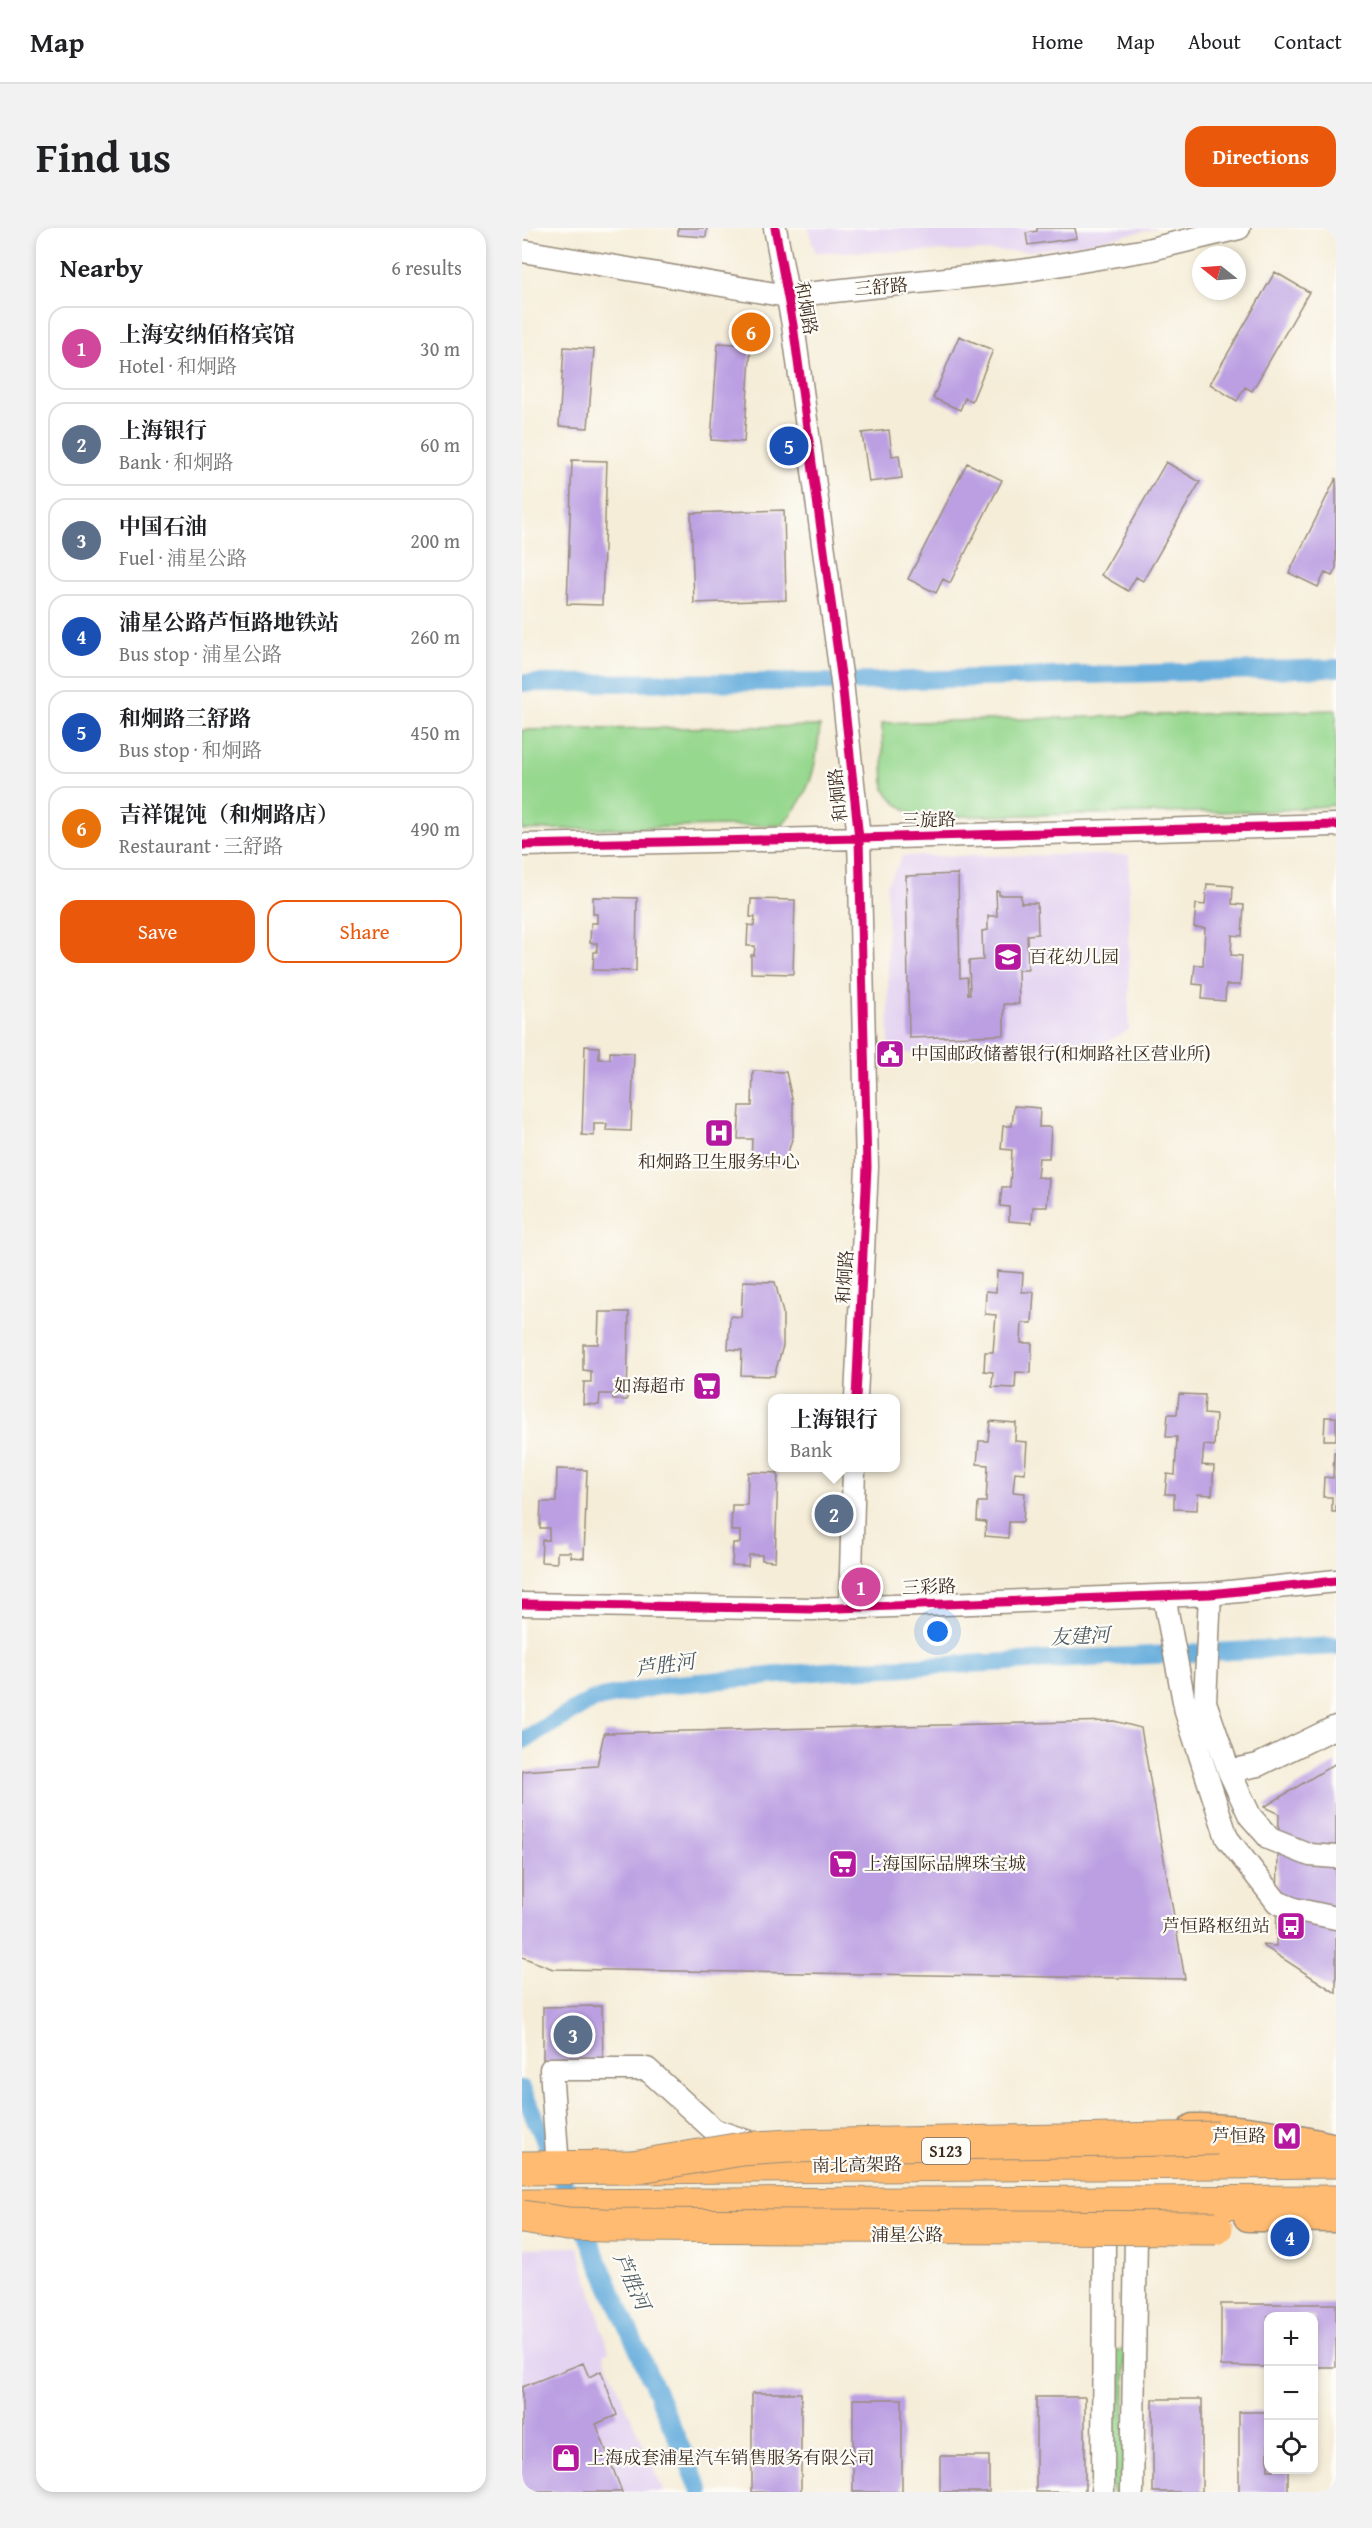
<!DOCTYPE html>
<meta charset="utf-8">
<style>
:root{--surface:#fff;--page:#f2f2f2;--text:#202124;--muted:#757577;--line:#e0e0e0;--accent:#ea580c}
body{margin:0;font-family:"Gentium Book Plus","Noto Serif SC",serif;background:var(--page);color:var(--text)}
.controls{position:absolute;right:18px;bottom:18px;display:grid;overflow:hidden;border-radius:12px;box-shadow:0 3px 9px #0003}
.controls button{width:54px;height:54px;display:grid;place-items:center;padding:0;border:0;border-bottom:2px solid var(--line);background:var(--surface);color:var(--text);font:30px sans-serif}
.compass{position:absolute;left:670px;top:18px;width:54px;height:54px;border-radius:50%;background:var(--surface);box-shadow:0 3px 9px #0003;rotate:287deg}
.you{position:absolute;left:416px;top:1404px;width:21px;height:21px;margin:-15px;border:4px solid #fff;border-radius:50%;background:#1a73e8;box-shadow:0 0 0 9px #1a73e833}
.badge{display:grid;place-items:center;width:39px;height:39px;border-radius:50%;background:var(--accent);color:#fff;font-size:20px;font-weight:700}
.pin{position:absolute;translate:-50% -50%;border:3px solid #fff;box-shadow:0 2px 6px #0006}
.popup{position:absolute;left:246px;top:1166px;width:132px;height:78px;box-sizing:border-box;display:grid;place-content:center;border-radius:12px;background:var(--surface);filter:drop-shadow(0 2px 4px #0005);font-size:20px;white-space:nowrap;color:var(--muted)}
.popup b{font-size:22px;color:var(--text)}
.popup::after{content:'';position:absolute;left:50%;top:100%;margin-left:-12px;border:12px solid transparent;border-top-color:var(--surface)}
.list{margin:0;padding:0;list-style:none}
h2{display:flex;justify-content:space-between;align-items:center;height:78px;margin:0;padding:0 24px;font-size:26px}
h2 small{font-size:20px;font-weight:400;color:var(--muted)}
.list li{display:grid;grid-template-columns:39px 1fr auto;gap:18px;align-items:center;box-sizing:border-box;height:84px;margin:0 12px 12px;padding:0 12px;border:2px solid var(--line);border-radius:18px}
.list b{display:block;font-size:22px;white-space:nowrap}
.list p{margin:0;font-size:20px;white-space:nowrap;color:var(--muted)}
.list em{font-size:20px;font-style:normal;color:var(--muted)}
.actions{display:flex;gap:12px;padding:18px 24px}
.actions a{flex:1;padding:14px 0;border:2px solid var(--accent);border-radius:18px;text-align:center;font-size:21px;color:var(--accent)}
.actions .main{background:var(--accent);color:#fff}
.icon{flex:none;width:33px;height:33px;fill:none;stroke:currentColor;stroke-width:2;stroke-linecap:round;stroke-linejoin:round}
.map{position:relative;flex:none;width:814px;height:2264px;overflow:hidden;border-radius:18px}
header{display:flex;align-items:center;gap:36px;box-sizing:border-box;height:84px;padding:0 30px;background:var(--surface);border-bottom:2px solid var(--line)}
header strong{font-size:28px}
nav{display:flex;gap:33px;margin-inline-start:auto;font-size:21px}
.intro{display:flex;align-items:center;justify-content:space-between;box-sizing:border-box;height:144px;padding:0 36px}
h1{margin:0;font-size:42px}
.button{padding:15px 27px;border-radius:18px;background:var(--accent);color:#fff;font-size:21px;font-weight:700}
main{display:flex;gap:36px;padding:0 36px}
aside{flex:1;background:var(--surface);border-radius:18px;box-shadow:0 3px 9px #0003}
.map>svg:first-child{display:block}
.built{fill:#e4d3f1}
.green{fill:#97d88f;stroke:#698156;stroke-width:1.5}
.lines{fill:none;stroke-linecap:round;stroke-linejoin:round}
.canal{stroke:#67aedd;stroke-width:18}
.building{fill:#bb9fe2}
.minor-casing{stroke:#988c7b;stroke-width:25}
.major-casing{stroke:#988c7b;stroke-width:31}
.highway-casing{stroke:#988c7b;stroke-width:35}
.minor{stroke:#fff;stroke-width:22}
.major{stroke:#ffbb71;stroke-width:28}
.highway{stroke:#ffbb71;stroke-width:33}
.highway-bridge-casing{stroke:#988c7b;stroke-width:35;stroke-linecap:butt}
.highway-bridge{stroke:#ffbb71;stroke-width:33}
.cycleway-casing{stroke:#fdfcf7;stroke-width:13}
.cycleway{stroke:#d6006c;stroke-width:9}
.labels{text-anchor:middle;stroke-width:4.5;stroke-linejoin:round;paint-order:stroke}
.shield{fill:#fdfcf7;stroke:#75695f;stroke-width:1.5}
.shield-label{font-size:16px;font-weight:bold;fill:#3b2a1e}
.street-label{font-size:18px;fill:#3b2a1e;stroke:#fdfcf7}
.poi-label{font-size:18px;fill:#3b2a1e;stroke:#fdfcf7;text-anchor:start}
.water-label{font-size:20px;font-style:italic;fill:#4a5861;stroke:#fdfcf7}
</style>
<header>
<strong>Map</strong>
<nav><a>Home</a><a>Map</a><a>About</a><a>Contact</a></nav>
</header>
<div class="intro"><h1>Find us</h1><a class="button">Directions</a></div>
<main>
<aside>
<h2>Nearby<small>6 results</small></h2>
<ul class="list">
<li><span class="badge" style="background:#d1479c">1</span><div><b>上海安纳佰格宾馆</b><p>Hotel · 和炯路</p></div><em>30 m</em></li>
<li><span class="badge" style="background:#5c6f8a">2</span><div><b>上海银行</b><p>Bank · 和炯路</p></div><em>60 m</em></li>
<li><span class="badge" style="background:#5c6f8a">3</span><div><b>中国石油</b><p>Fuel · 浦星公路</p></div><em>200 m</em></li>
<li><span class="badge" style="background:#1a4fb4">4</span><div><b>浦星公路芦恒路地铁站</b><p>Bus stop · 浦星公路</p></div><em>260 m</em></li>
<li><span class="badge" style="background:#1a4fb4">5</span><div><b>和炯路三舒路</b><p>Bus stop · 和炯路</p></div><em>450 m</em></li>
<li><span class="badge" style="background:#e8710a">6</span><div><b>吉祥馄饨（和炯路店）</b><p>Restaurant · 三舒路</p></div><em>490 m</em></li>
</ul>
<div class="actions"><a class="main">Save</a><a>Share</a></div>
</aside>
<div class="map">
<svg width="814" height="2264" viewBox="0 0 814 2264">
<rect width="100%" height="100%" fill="#fdfcf7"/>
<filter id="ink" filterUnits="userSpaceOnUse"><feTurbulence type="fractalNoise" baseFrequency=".0167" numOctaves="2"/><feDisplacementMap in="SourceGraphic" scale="12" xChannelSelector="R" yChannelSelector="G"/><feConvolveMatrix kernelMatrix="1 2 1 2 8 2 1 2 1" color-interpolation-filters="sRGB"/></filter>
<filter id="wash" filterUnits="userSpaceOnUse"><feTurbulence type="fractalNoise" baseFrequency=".008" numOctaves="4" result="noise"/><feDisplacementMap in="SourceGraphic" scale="24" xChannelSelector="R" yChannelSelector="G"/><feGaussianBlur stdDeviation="1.35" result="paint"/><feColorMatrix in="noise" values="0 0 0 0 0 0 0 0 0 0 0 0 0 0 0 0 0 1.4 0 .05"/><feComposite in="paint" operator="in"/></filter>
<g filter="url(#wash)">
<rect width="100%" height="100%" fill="#f5edd8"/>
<path class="built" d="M286 0H636L560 16 508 23 293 24Z
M607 627V802L565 824 367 825 365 656 381 628Z
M56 2019 87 2123 81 2126 142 2264H0V2020Z"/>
<path class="green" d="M814 482V577L751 583 394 589 374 575 362 561 360 495Z
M298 498C294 540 290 564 260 597L0 602V502Z
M591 2122H603L602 2264H590Z"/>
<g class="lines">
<path class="canal" d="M0 455 320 454 814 440
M0 1513 70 1472 143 1457 304 1443 814 1418
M0 1861 179 2264"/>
</g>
<g id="blocks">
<path class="building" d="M156 0H185L184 9 156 7Z
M515 0H553L555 10 506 17 504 5 515 3Z
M753 44 787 64 730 163 723 159 715 173 688 156Z
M437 108 471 122 450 173 443 170 438 182 411 170Z
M196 115 229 117 222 214 189 212Z
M42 119 72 121 66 200 37 198Z
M367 202 370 228 377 227 380 250 347 254 340 205Z
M50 232 85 233 80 377 45 376Z
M644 234 678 254 621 353 614 349 606 363 579 347Z
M445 235 480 252 428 355 421 351 414 365 386 351Z
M814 250V340L810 348 803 345 796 359 767 345Z
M262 282 264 372 172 375 169 285Z
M436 646 438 750 445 749 446 766H448L447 733 461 732 460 703 466 702V688H475L474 663H477V667H499V675H515L516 706 505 707 506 742H496L497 776H482V807L387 810 384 648Z
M685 656 711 658 710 676 722 677 720 708 710 707 709 727 720 728 718 757H704L703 773 680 771 681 757 671 756 673 737H681L683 700 672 699 674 676 683 677Z
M71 669 115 670 114 743 71 742 72 724H75V715H68L69 695H75V686H71Z
M229 671 273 672 271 746 229 745V727H232L233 718H225L226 697 232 698 233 689H228Z
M63 818 77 819V831H88V824L112 825 109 903 84 902 85 896H72V908L60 907Z
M231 843 264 844 271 875V908L262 938 229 937 230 911H216L218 878H230Z
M492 878 518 880 517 899H529L527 930H517L515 949 527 950 525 979H511L510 995 487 993V979L478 978 480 959H488L490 922 479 921 481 898H490Z
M475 1043 501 1045 500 1064H512L510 1095H500L499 1115H510L509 1145 494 1144 493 1160 470 1159 471 1144 462 1143 463 1124H471L474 1087 463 1086 464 1063 474 1064Z
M221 1053 253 1054 261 1085V1118L252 1148 219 1147 220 1122 206 1121 208 1088 219 1089Z
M77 1084H107L105 1172H91V1166H78L77 1177 61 1176 62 1154H69V1143L61 1142V1116H76Z
M657 1166 683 1167 682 1186 694 1187 692 1218 682 1217 680 1237 692 1238 690 1267 676 1266 675 1282 652 1281V1266H643L645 1246 653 1247 655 1209H644L646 1186H655Z
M803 1189H814V1212H802Z
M468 1193 494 1195 493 1213 505 1214 503 1245 493 1244 491 1264 503 1265 501 1294H487L486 1310 463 1308 464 1294 455 1293 456 1274H464L466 1237 455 1236 457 1213H466Z
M812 1224H814V1284H810V1269H801L802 1249 811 1250Z
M35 1241 65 1242 62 1330 49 1329V1324H35V1335L19 1334 20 1312H27V1300H18L19 1274H34Z
M226 1244 256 1245 253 1333 240 1332V1327H227L226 1338 210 1337 211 1315H218V1303H209L210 1277H225Z
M592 1493 619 1500 663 1751 31 1741 0 1729V1543L75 1538 82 1505Z
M814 1535V1765L740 1717 754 1718 757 1586 742 1579Z
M80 1778 81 1834 21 1835V1779Z
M699 2076H814V2139H792V2088H746V2139L699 2138Z
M61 2135 67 2149 79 2143 95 2187 74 2196 100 2264H0V2159Z
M230 2165H279V2264H230Z
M514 2169H563V2264H514Z
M331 2171H380V2264H331Z
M631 2171H680V2264H631Z
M717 2184H746V2242H766V2264H717Z
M418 2228H467V2264H418Z"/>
</g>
</g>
<g filter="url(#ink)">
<use href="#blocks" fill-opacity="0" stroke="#988c7b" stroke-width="1.5"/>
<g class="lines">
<g class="minor-casing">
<path id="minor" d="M253 0 271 97 320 454 337 610 345 939 334 1170
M0 23 265 68 499 43 625 22 717 0
M0 617 337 610 814 597
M688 1366 683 1474 707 1543 728 1588 748 1611 788 1627 814 1629
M642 1368 664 1484 705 1610 755 1674 772 1681 814 1690
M0 1376 291 1381 688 1366 814 1353
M328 1379 332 1240
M707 1543 736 1537 814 1499
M35 1925 29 1841H125L192 1902 233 1916
M581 2264 582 2008
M610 2264 614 2007"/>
</g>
<g class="major-casing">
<path id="major" d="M671 1900C720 1899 766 1909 814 1920
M726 1989 814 1990"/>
</g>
<g class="highway-casing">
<path id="highway" d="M0 1940 814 1933
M0 1978 814 1974"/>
</g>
<use href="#minor" class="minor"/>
<use href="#major" class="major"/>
<use href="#highway" class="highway"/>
<g class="highway-bridge-casing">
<path id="highway-bridge" d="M111 1939 220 1921 267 1918 696 1910
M0 1989 46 1996 83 1997 694 2000"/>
</g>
<use href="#highway-bridge" class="highway-bridge"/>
<g class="cycleway-casing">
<path id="cycleway" d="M253 0 271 97 320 454 337 610 345 939 334 1170
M0 617 337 610 814 597
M0 1376 291 1381 688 1366 814 1353"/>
</g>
<use href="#cycleway" class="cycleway"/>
</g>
</g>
<defs>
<g id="school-square" transform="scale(1.5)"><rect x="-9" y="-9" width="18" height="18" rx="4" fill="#b5179e" stroke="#fdfcf7"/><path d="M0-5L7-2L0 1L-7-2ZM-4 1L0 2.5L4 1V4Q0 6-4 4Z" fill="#fff"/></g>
<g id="civic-square" transform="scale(1.5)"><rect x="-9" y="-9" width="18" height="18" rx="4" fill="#b5179e" stroke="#fdfcf7"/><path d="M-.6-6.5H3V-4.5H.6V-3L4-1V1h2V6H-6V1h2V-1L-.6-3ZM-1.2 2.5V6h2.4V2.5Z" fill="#fff"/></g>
<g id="hospital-square" transform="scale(1.5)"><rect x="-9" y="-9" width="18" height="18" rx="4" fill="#b5179e" stroke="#fdfcf7"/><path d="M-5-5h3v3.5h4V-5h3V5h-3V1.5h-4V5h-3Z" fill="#fff"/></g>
<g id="supermarket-square" transform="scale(1.5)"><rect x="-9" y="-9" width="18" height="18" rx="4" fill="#b5179e" stroke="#fdfcf7"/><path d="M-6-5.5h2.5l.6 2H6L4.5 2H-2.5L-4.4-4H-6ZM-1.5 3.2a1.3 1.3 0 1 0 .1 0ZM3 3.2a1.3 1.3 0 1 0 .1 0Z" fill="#fff"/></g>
<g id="bus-square" transform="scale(1.5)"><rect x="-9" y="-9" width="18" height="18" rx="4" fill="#b5179e" stroke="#fdfcf7"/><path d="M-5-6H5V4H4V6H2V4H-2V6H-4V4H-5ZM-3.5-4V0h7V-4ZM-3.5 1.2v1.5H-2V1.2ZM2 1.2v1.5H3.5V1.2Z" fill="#fff"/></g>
<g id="metro-square" transform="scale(1.5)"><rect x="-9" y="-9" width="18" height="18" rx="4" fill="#b5179e" stroke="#fdfcf7"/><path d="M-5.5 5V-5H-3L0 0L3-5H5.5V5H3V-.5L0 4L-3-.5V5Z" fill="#fff"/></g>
<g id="shop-square" transform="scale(1.5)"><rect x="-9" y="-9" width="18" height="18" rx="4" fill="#b5179e" stroke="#fdfcf7"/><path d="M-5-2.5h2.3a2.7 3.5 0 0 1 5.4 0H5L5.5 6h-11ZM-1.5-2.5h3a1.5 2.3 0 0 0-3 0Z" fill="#fff"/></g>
</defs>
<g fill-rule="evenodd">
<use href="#school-square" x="486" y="729"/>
<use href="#civic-square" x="368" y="826"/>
<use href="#hospital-square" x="197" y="905"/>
<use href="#supermarket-square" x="185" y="1158"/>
<use href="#supermarket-square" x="321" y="1636"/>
<use href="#bus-square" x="769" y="1698"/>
<use href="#metro-square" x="765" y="1908"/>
<use href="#shop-square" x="44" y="2230"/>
</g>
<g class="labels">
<rect class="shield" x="400" y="1910" width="48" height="26" rx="4.5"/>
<g class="shield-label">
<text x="424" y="1929">S123</text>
</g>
<g class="street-label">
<text transform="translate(359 59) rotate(-5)" y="6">三舒路</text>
<text transform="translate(284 80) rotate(80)" y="6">和炯路</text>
<text transform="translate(316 567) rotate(-96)" y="6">和炯路</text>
<text transform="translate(407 592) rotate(-1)" y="6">三旋路</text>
<text transform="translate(323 1049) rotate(-86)" y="6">和炯路</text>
<text transform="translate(407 1359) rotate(-2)" y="6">三彩路</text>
<text transform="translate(335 1937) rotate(-1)" y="6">南北高架路</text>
<text x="385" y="2013">浦星公路</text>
</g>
<g class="poi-label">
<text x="507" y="735">百花幼儿园</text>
<text x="389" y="832">中国邮政储蓄银行(和炯路社区营业所)</text>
<text x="197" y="940" text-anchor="middle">和炯路卫生服务中心</text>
<text x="164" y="1164" text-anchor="end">如海超市</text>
<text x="342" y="1642">上海国际品牌珠宝城</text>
<text x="748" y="1704" text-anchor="end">芦恒路枢纽站</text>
<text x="744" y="1914" text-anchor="end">芦恒路</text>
<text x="65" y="2236">上海成套浦星汽车销售服务有限公司</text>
</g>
<g class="water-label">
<text transform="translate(558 1408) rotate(-3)" y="7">友建河</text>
<text transform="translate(143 1437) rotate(-8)" y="7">芦胜河</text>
<text transform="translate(110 2053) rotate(66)" y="7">芦胜河</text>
</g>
</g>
</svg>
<div class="controls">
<button>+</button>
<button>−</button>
<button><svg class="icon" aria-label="locate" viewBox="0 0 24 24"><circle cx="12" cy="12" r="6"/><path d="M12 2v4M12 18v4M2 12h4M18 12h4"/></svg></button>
</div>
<svg class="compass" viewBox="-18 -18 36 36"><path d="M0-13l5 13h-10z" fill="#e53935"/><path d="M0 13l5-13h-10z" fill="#757577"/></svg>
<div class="you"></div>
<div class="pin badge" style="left:339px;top:1359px;background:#d1479c">1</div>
<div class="pin badge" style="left:312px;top:1286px;background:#5c6f8a">2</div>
<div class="popup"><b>上海银行</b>Bank</div>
<div class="pin badge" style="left:51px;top:1807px;background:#5c6f8a">3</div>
<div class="pin badge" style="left:768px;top:2009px;background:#1a4fb4">4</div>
<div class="pin badge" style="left:267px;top:218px;background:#1a4fb4">5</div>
<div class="pin badge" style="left:229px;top:104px;background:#e8710a">6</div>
</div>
</main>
